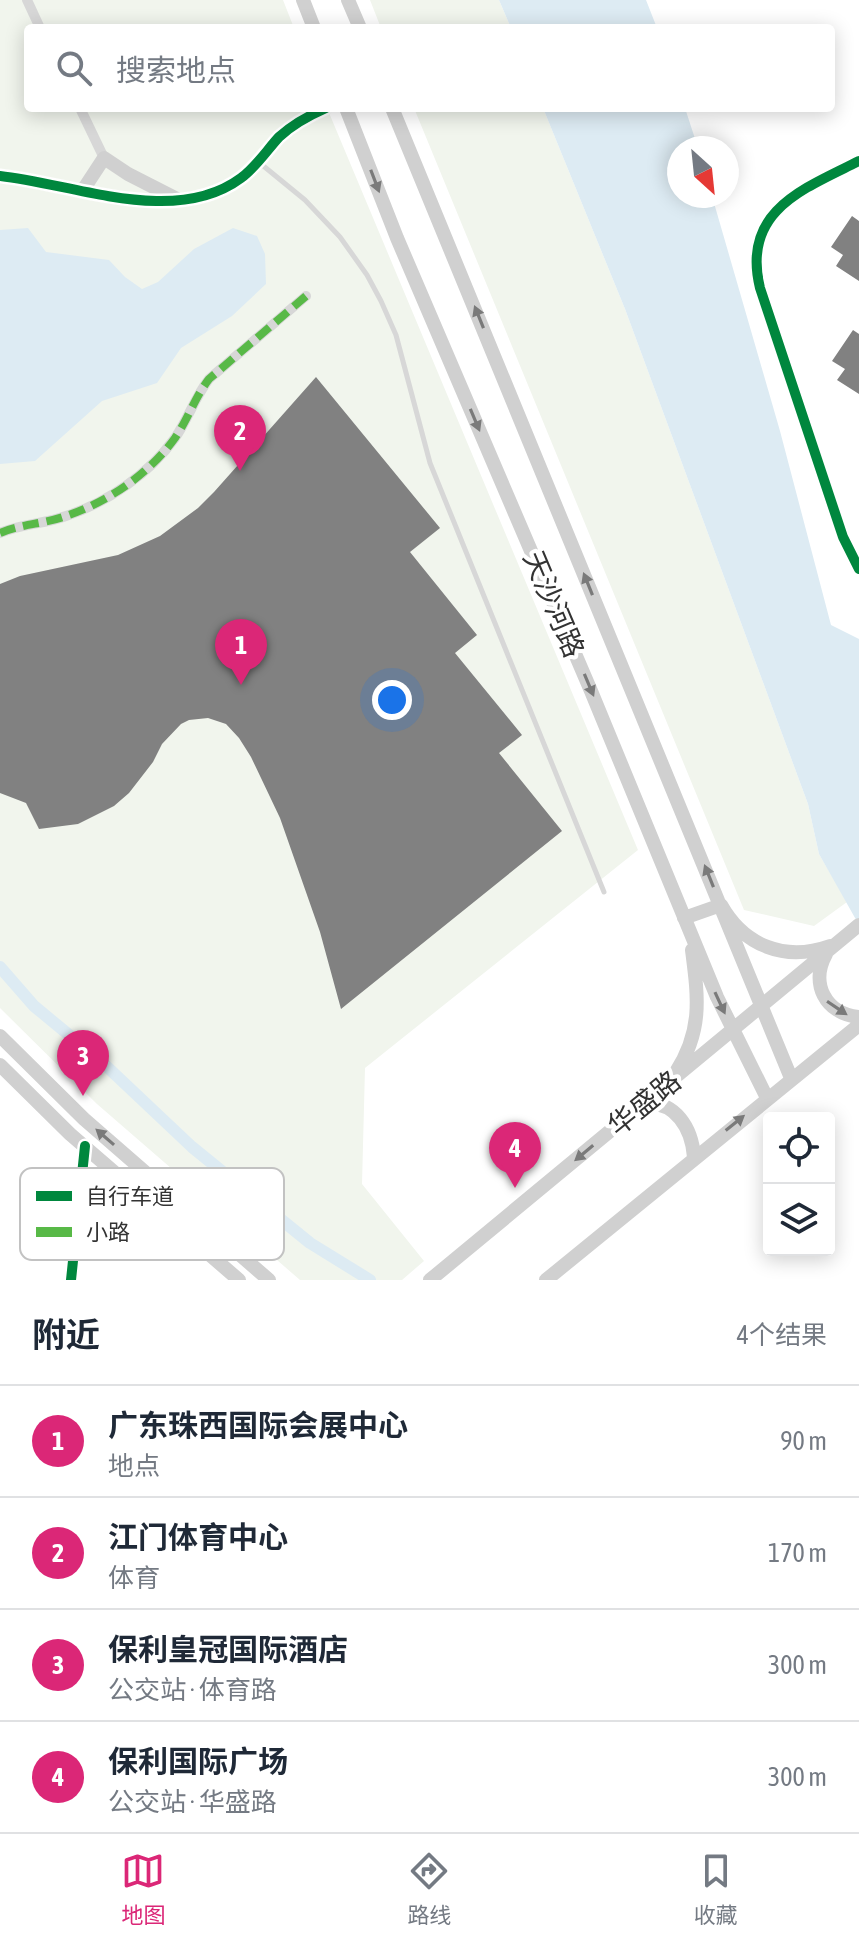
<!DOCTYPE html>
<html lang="zh">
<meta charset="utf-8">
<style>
:root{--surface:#fff;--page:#f6f6f7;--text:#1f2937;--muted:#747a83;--line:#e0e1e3;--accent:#db2777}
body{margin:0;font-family:"Asap Condensed","Noto Sans SC",sans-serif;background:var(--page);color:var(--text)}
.controls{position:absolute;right:24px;bottom:24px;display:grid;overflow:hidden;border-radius:8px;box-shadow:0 4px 20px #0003}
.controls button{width:72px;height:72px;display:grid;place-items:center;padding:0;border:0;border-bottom:2px solid var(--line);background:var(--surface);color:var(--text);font:40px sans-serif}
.compass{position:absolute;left:667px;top:136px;width:72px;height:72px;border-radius:50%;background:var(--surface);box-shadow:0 4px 20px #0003;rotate:153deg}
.you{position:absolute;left:392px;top:700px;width:28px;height:28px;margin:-20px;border:6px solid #fff;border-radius:50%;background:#1a73e8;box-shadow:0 0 0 12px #1a73e833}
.badge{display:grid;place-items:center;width:52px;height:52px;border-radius:50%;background:var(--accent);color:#fff;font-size:26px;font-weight:700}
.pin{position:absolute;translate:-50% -66px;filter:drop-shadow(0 2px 4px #0008)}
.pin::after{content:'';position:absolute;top:42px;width:28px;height:24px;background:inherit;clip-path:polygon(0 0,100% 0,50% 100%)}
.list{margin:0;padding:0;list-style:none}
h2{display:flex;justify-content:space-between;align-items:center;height:104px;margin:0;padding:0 32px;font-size:34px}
h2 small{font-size:26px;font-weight:400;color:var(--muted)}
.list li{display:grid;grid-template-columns:52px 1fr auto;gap:24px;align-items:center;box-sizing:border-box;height:112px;padding:0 32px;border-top:2px solid var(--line)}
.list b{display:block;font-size:30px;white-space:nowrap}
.list p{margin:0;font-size:26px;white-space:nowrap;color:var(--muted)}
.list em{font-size:26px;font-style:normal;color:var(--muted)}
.icon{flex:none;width:44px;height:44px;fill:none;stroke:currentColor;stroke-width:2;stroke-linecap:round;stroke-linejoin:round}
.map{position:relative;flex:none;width:859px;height:1280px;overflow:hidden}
.search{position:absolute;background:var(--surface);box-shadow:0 4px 20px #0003;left:24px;right:24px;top:24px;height:88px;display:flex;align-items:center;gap:20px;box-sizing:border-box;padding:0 28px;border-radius:8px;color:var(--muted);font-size:30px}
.sheet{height:552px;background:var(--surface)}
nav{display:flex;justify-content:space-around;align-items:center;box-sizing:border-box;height:112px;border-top:2px solid var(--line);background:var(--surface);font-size:22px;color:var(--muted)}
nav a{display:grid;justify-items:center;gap:4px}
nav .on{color:var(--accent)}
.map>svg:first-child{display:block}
.green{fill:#f1f5ed}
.water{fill:#ddebf3}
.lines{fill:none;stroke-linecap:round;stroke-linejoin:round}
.canal{stroke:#ddebf3;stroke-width:12}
.building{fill:#818181}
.lane{stroke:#d7d7d7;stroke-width:5}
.street{stroke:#d7d7d7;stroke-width:10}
.secondary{stroke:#d0d0d0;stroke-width:14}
.quiet{stroke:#58b947;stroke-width:8;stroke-dasharray:16 8;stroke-linecap:butt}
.cycleway-casing{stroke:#fff;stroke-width:15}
.cycleway{stroke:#00873e;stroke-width:10}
.oneway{fill:#7a7a7a}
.labels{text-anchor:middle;stroke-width:8;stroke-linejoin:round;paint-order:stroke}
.street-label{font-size:28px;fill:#333;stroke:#fff}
.key{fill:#fff;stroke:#c2c2c2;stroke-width:2}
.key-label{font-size:22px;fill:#333}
</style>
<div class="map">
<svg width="859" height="1280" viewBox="0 0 859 1280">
<rect width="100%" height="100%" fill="#fff"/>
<path class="green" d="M0 0H283L294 28H28V108H327L638 850 365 1068 362 1184 424 1261 402 1280H300L97 1104 0 1008Z
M370 0H499L511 28H381Z
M414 108H543L625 309 808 804 819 854 847 902 814 926 744 910Z"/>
<path class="water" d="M499 0H646L657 28H511Z
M543 108H685L698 148H679V196H712L780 431 831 625 859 639V925L819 854 808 804 625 309Z
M28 228 46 252 109 260 125 277 142 289 158 282 194 249 233 228 257 236 265 254 266 284 232 316 181 348 157 383 102 401 35 461 0 464V230Z"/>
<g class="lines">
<path class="canal" d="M0 967 34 1006 103 1063 192 1147 310 1243 370 1280"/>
</g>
<path class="building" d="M852 216 859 221V281L836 266 843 255 831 247Z
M853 330 859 334V394L837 380 845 369 832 361Z
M316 377 440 528 410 552 477 635 455 653 522 735 499 753 562 831 341 1009 320 932 280 818 251 757 239 738 226 724 208 718 189 720 181 724 162 744 153 762 129 793 114 806 78 824 39 829 26 803 0 793V584L20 576 118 555 160 536 198 508 214 492Z"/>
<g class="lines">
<path class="lane" d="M261 164 305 200 340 237 367 275 381 301 396 335 430 463 604 892"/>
<path class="street" d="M27 0 40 28
M80 108 104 158
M859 161C803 189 741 211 760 288L843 537 859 569
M0 533C21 524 44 524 66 516 108 502 149 474 175 438 188 419 195 397 209 379L306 296
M71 1280 85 1146"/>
<path class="secondary" d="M303 0 314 28
M348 0 360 28
M346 108 397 238 591 691 717 997 767 1098
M392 108 791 1078
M0 176C74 184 175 227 241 178 256 167 267 150 279 137 292 125 310 115 326 108
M83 190 104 158 128 174 177 199
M684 918 721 905C744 946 785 962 830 946
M826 954C810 983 825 1014 859 1017
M0 1036 84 1119 269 1280
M0 1065 70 1134 239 1280
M676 1072C703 1030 698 997 692 950
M643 1104C676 1100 692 1129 694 1157
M430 1280 859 925
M546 1280 859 1025"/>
<path class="quiet" d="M0 533C21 524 44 524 66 516 108 502 149 474 175 438 188 419 195 397 209 379L306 296"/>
<g class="cycleway-casing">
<path id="cycleway" d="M859 161C803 189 741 211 760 288L843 537 859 569
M0 176C74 184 175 227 241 178 256 167 267 150 279 137 292 125 310 115 326 108
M71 1280 85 1146"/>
</g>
<use href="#cycleway" class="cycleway"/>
</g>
<defs><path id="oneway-solid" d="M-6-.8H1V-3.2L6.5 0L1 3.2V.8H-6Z" transform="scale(2)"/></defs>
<g class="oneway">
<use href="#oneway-solid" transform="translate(375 181) rotate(69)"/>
<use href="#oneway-solid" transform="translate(479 317) rotate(-112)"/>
<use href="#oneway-solid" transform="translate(475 420) rotate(67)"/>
<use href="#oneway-solid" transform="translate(588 584) rotate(-112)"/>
<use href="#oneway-solid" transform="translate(589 685) rotate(67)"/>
<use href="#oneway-solid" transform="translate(709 876) rotate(-112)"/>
<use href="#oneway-solid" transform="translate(720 1003) rotate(65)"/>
<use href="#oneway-solid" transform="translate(837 1008) rotate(34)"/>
<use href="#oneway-solid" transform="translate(735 1123) rotate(-39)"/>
<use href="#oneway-solid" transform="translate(105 1137) rotate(-139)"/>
<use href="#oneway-solid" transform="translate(584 1153) rotate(140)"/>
</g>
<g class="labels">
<g class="street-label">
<text transform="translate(554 604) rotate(67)" y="10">天沙河路</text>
<text transform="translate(644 1103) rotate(-39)" y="10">华盛路</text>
</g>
</g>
<rect x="20" y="1168" width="264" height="92" rx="12" class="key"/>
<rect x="36" y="1191" width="36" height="10" fill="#00873e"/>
<rect x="36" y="1227" width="36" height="10" fill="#58b947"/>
<g class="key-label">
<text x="86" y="1204">自行车道</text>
<text x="86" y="1240">小路</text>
</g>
</svg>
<div class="controls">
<button><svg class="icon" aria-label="locate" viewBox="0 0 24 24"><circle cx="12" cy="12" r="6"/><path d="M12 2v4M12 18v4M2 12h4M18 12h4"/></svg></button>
<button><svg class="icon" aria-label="layers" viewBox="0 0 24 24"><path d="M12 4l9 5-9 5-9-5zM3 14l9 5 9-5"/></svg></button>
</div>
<svg class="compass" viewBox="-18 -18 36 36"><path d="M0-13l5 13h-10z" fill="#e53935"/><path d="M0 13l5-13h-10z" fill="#747a83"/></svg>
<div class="you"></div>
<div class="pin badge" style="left:241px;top:685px">1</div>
<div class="pin badge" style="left:240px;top:471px">2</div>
<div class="pin badge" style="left:83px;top:1096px">3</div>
<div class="pin badge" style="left:515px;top:1188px">4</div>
<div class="search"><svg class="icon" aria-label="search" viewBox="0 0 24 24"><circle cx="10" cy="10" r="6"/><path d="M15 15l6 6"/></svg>搜索地点</div>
</div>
<section class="sheet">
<h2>附近<small>4个结果</small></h2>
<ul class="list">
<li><span class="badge">1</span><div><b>广东珠西国际会展中心</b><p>地点</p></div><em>90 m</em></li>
<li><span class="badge">2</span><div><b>江门体育中心</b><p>体育</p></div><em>170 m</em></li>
<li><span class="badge">3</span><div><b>保利皇冠国际酒店</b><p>公交站 · 体育路</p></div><em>300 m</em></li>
<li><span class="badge">4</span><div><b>保利国际广场</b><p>公交站 · 华盛路</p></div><em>300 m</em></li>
</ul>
</section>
<nav>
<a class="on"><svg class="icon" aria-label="map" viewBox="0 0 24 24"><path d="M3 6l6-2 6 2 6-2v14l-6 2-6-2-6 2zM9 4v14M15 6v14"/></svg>地图</a>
<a><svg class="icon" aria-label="directions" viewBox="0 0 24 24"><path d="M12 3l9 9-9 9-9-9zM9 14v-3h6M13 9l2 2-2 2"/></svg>路线</a>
<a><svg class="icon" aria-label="saved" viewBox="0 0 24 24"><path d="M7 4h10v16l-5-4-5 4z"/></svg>收藏</a>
</nav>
